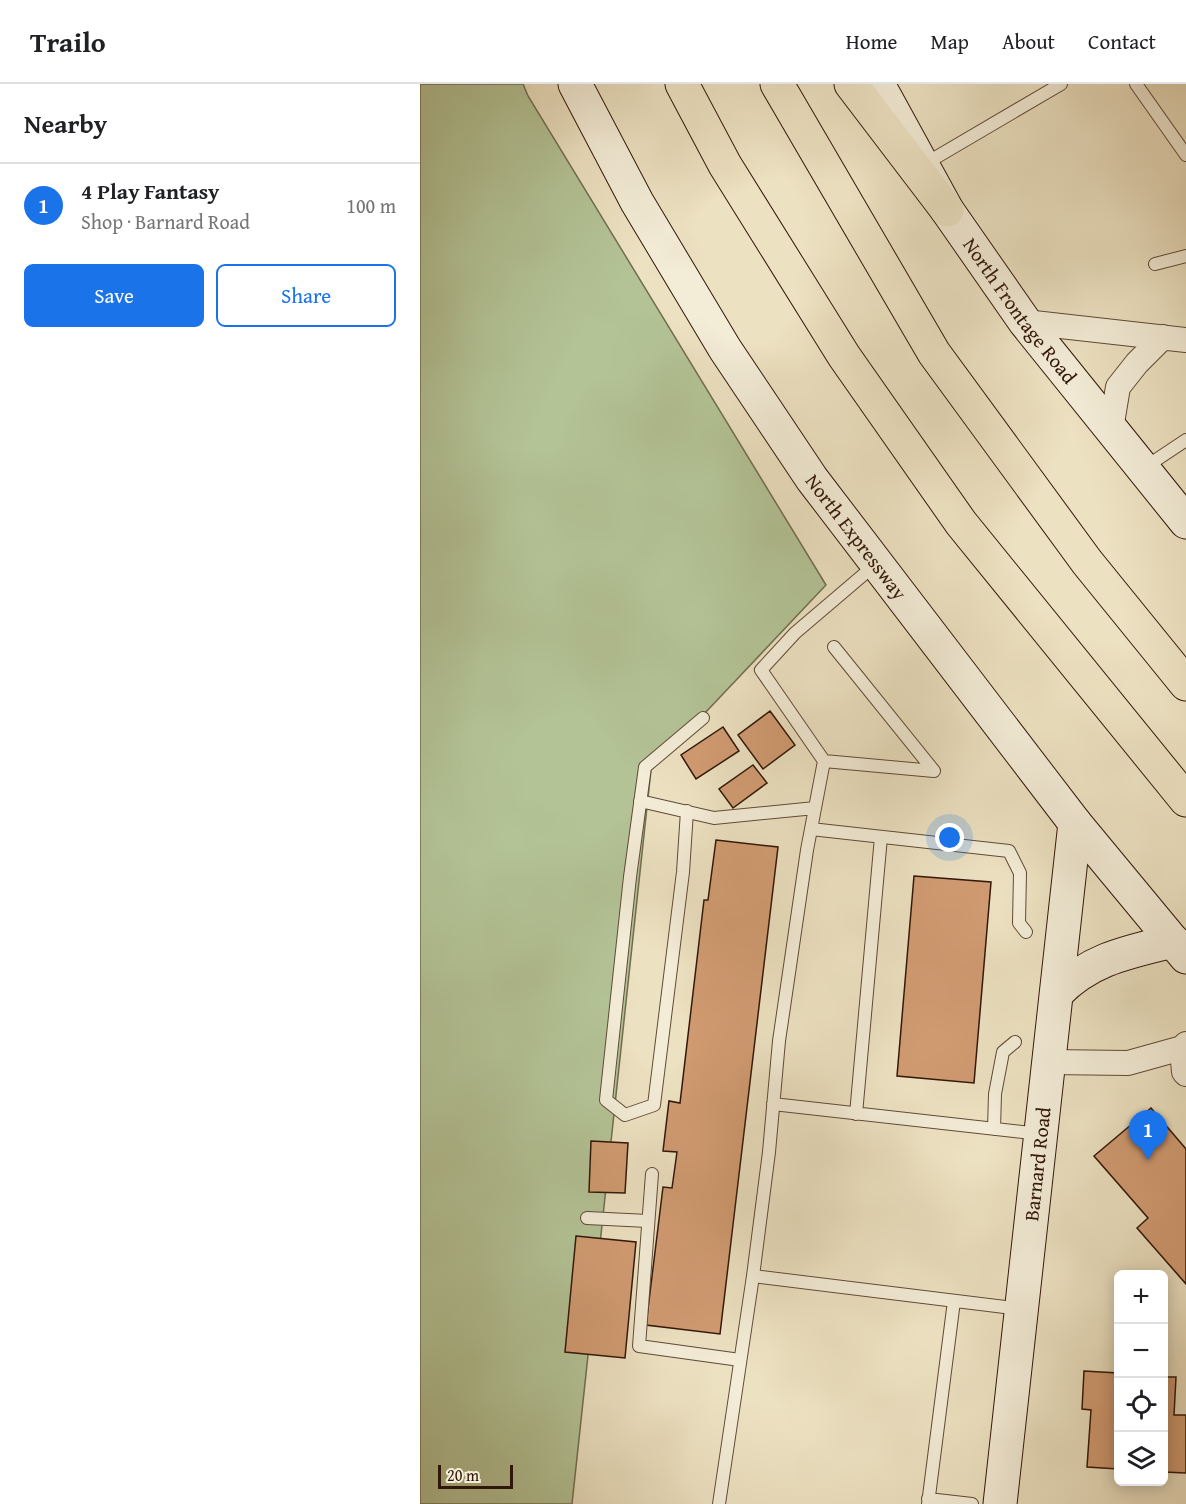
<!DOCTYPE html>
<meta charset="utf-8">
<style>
:root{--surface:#fff;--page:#f6f6f6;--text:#202124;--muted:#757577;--line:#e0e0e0;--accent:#1a73e8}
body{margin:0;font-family:"Gentium Book Plus",serif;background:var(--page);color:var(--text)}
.controls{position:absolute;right:18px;bottom:18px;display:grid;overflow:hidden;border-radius:9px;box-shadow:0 3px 15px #0003}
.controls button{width:54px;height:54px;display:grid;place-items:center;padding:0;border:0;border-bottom:2px solid var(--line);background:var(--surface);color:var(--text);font:30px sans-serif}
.scale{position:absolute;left:18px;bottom:15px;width:75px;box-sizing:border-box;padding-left:6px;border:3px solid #311709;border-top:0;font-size:16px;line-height:21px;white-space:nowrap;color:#311709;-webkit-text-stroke:4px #f3ecd7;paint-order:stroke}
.you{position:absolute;left:530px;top:754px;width:21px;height:21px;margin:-15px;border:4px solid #fff;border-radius:50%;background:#1a73e8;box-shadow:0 0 0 9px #1a73e833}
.badge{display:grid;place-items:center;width:39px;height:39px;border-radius:50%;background:var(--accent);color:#fff;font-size:20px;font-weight:700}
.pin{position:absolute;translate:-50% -50px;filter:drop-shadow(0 2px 3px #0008)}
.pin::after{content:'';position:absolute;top:32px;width:21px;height:18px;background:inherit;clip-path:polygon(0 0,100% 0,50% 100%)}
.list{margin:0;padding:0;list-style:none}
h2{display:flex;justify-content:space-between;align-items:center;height:78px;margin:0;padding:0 24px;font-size:26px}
h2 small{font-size:20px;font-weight:400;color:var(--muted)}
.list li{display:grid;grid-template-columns:39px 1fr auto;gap:18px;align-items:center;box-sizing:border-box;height:84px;padding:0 24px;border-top:2px solid var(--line)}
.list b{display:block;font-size:22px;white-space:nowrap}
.list p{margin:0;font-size:20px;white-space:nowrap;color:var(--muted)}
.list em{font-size:20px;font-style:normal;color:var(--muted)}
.actions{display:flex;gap:12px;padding:18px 24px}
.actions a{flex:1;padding:14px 0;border:2px solid var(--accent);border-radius:9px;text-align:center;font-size:21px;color:var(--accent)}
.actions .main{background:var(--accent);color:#fff}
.icon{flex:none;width:33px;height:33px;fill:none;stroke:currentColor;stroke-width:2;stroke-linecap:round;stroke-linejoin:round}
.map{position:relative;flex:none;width:766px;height:1420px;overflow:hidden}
header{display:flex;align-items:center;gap:36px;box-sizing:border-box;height:84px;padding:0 30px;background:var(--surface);border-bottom:2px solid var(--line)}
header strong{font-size:28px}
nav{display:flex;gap:33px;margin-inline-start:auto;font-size:21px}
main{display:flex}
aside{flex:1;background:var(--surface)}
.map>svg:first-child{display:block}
.green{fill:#b3c396;stroke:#726d50;stroke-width:1.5}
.building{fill:#d19b72;stroke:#311709;stroke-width:1.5}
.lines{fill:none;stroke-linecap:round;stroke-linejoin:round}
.lane-casing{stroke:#604a37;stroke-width:14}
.street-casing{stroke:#604a37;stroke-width:26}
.secondary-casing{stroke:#311709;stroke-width:35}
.highway-casing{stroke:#311709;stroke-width:35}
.lane{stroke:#f3ecd7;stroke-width:12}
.street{stroke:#f3ecd7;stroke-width:24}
.secondary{stroke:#f3ecd7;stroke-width:33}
.highway{stroke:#ece1c1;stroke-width:33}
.labels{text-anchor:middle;stroke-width:4.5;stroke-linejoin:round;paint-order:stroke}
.street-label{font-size:20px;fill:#311709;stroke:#f3ecd7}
</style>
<header>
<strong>Trailo</strong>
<nav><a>Home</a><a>Map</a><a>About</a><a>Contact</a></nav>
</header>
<main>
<aside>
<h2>Nearby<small></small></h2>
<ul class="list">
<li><span class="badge">1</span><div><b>4 Play Fantasy</b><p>Shop · Barnard Road</p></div><em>100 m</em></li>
</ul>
<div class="actions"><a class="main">Save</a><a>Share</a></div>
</aside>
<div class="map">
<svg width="766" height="1420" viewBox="0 0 766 1420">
<rect width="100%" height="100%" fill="#ece1c1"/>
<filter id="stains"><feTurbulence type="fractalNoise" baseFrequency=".00333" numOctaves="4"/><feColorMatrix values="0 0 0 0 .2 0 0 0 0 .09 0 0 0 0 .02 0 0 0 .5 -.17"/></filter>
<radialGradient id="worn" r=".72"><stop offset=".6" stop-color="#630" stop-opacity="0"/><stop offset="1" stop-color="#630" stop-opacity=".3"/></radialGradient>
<path class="green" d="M0 0H103L108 12 406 501 231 686 152 1420H0Z"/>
<path class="building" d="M350 627 375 661 343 685 318 651Z
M303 643 319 667 276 695 261 671Z
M333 681 347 699 313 724 299 705Z
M296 756 358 763 300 1250 226 1241 243 1103 252 1104 257 1068 243 1067 249 1017 260 1019 284 816H288Z
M494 792 571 798 554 999 477 992Z
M731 1024 766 1065V1200L717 1144 728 1134 674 1072Z
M171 1057 208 1059 205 1109 169 1108Z
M156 1152 216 1158 205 1274 145 1268Z
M664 1287 698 1289V1385L667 1383 671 1326 662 1325Z
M744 1293H756L754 1331H766V1389L744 1388Z"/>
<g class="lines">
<g class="lane-casing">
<path id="lane" d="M716 0 766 71
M503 81 641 0
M735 180 766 172
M724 384 766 356
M414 563 514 687 404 677 341 586 375 549 456 480
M404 677 387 766 359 957 349 1068 333 1192 601 1225
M220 717 294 734 395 724
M267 727 263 788 234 1021 205 1031 186 1016 210 793 225 683 283 634
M391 745 589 767 600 789 599 839 606 848
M353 1020 620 1050
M436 1030 461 753
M574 1045 575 1010 583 968 595 958
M232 1090 219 1262 320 1276
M167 1134 228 1137
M508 1415 552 1420
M299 1420 333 1192
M508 1420 534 1217"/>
</g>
<g class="street-casing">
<path id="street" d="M605 238 766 256
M691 345 698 303 717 279 743 253
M762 964 764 988 766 990
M629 978 708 979 762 964 766 960"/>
</g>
<g class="secondary-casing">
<g id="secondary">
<path id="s1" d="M155 0 217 118 305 265 392 395 655 739 766 873"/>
<path id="s2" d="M458 0 527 126 605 238 766 438"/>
<path d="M637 909C670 875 708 868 753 857"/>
<path id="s3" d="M580 1420 655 739"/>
</g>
</g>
<g class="highway-casing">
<path id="highway" d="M262 0 305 81 424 272 541 439 766 716
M357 0 514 269 667 478 766 600
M431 0 527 126"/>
</g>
<use href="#lane" class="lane"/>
<use href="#street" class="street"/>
<use href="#secondary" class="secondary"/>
<use href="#highway" class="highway"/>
</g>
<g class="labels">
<g class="street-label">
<text dy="7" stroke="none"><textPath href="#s2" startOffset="268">North Frontage Road</textPath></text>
<text dy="7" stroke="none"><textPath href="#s1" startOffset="534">North Expressway</textPath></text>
<text dy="7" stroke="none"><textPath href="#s3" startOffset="342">Barnard Road</textPath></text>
</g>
</g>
<rect width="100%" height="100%" filter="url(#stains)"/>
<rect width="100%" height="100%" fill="url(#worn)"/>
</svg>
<div class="controls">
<button>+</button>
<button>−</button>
<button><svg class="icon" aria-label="locate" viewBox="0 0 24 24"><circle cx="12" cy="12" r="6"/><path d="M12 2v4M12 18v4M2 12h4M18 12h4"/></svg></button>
<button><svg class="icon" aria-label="layers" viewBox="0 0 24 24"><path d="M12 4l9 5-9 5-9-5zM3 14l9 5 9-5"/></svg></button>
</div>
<div class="scale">20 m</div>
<div class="you"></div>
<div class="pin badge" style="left:728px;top:1076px">1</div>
</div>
</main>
